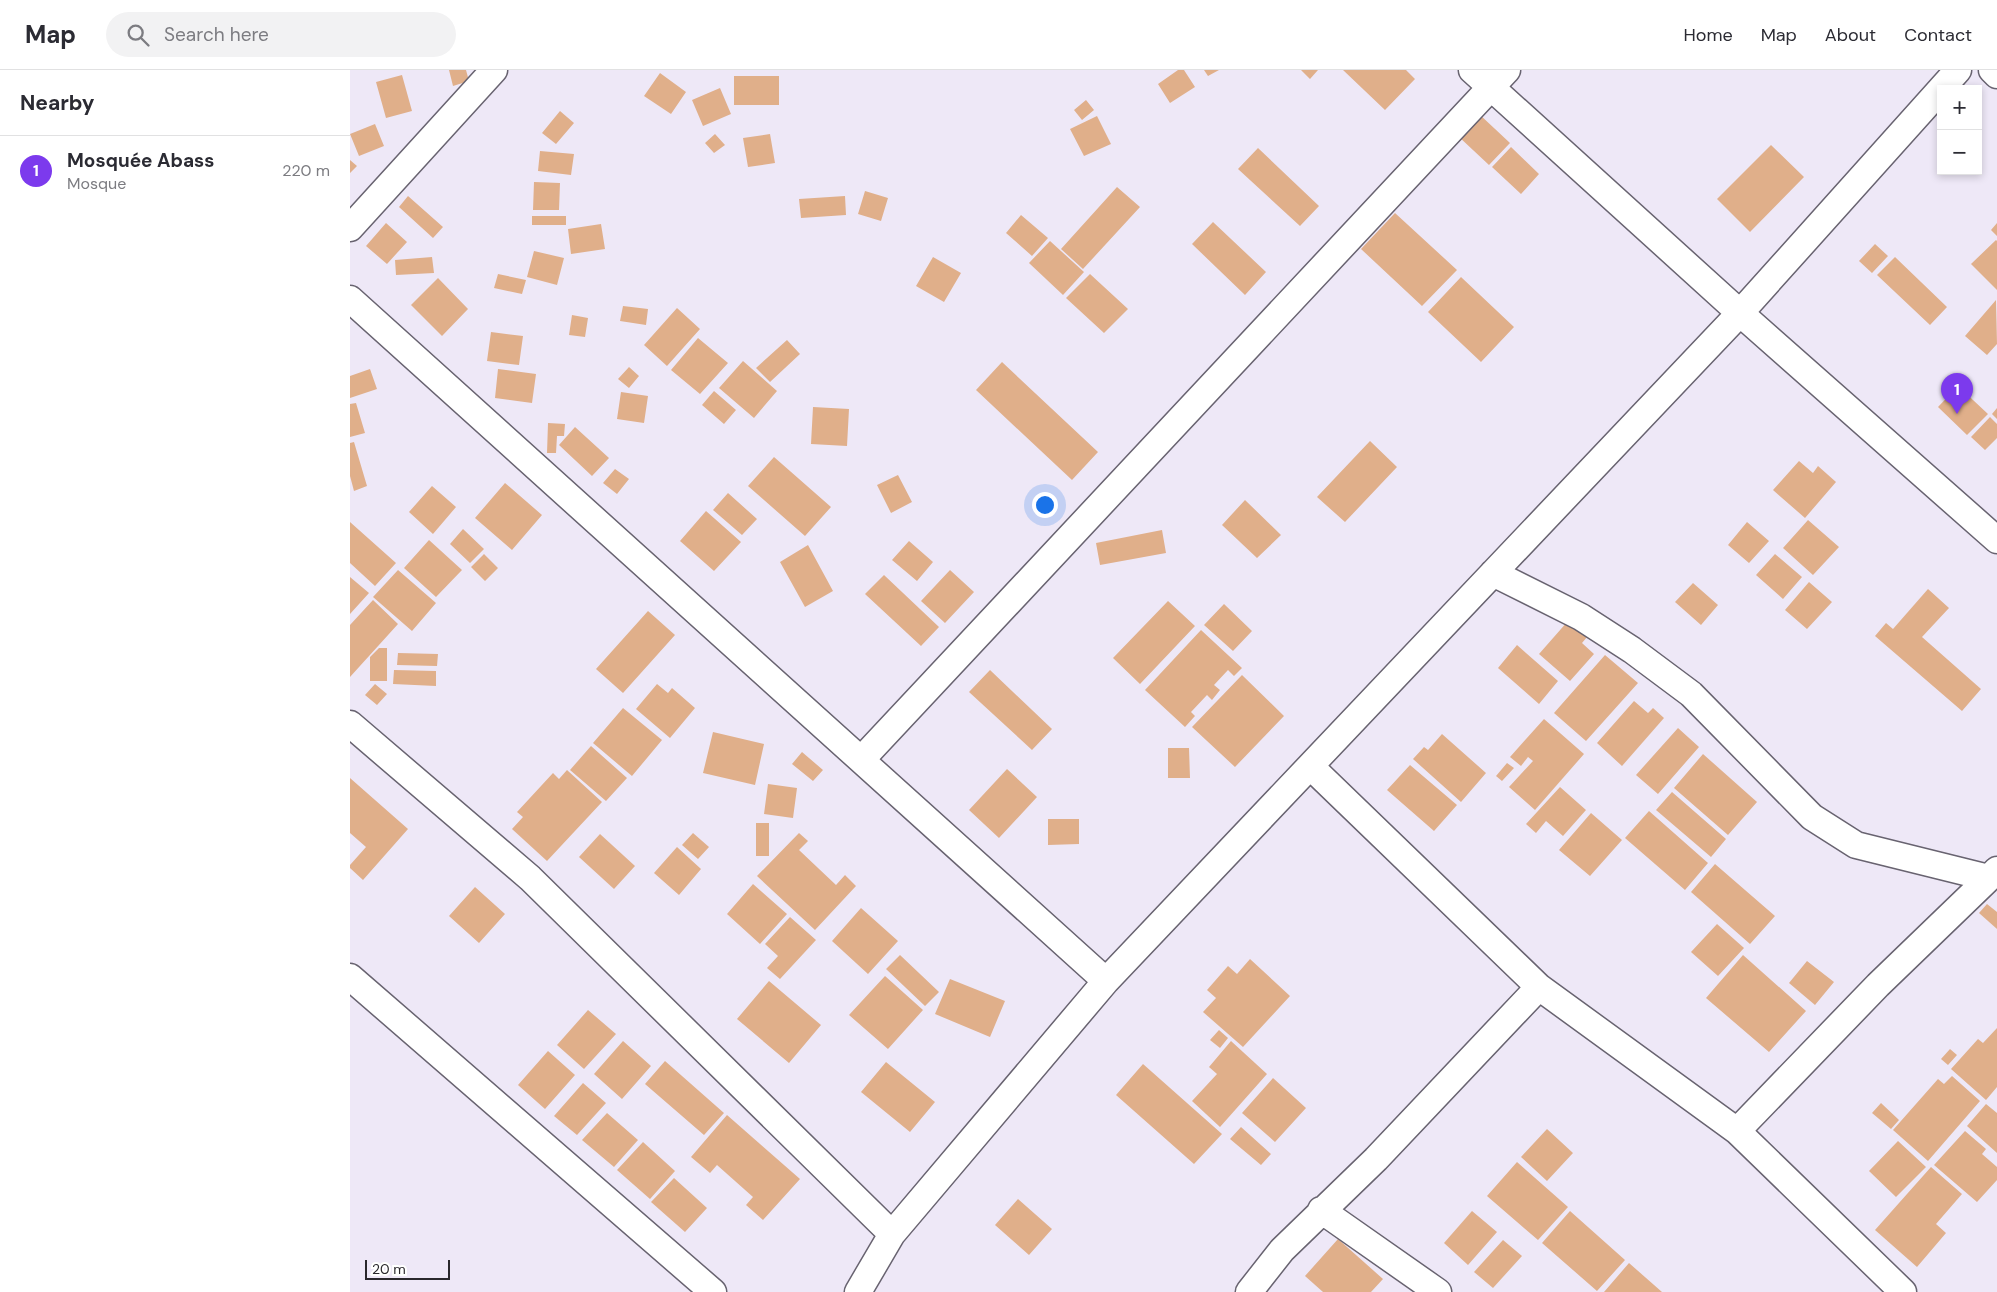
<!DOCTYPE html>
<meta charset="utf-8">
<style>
:root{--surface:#fff;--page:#f2f2f3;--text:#2b2b33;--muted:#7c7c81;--line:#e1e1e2;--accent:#7c3aed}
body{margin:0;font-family:"DM Sans",sans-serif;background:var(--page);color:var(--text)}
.controls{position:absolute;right:15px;top:15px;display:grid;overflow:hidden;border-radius:0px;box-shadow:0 2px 8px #0003}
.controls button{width:45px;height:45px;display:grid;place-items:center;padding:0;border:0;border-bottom:1px solid var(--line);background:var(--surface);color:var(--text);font:25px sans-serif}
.scale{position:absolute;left:15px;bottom:12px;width:85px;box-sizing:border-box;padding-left:5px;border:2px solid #29272c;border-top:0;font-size:14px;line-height:18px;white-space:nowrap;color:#29272c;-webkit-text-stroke:4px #fff;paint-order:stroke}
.you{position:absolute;left:694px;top:434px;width:18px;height:18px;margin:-12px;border:4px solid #fff;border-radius:50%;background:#1a73e8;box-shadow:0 0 0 8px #1a73e833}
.badge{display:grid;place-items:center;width:32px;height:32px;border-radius:50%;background:var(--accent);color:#fff;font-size:16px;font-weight:700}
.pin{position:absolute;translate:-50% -41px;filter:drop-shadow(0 1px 2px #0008)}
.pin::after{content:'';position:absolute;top:26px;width:18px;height:15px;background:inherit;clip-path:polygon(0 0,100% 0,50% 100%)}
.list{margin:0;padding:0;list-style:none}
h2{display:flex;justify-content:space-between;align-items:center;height:65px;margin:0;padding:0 20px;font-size:21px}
h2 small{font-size:16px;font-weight:400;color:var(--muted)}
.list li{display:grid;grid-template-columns:32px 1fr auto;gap:15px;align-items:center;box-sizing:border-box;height:70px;padding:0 20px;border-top:1px solid var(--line)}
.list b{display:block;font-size:19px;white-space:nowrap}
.list p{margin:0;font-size:16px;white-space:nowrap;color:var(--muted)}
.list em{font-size:16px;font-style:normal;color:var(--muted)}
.icon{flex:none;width:28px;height:28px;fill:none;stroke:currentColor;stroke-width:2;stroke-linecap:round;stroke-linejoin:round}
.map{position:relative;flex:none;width:1647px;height:1222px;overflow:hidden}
header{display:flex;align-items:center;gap:30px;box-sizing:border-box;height:70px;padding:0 25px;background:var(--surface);border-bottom:1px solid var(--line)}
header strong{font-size:24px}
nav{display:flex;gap:28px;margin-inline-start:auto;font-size:18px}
.search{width:350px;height:45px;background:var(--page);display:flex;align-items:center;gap:12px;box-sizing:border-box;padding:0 18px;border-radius:28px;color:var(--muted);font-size:19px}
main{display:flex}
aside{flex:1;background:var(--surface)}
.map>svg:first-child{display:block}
.building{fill:#e0af8a}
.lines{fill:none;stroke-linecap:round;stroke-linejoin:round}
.street-casing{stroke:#686370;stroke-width:29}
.street{stroke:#fff;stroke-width:26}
</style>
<header>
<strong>Map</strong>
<div class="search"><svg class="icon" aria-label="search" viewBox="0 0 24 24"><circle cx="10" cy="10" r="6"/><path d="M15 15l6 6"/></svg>Search here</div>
<nav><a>Home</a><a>Map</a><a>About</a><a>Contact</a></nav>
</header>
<main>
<aside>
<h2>Nearby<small></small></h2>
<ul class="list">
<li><span class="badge">1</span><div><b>Mosquée Abass</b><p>Mosque</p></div><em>220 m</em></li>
</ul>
</aside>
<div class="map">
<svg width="1647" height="1222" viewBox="0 0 1647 1222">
<rect width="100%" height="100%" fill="#eee8f7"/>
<path class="building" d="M99 0H116L119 11 103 16Z
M828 0H834L845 17 820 33 808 14Z
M854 0H869L858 6Z
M951 0H968L960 9Z
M993 0H1056L1065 9 1035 40Z
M310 3 336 22 321 44 294 26Z
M52 5 62 41 36 48 26 12Z
M384 6H429V35H384Z
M370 18 381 44 353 56 342 30Z
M736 30 744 40 732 50 724 40Z
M210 41 224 53 206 74 192 63Z
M1129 44 1160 73 1139 95 1108 66Z
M747 46 761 74 734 86 720 59Z
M25 54 34 76 9 86 0 64Z
M365 64 375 75 364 83 355 73Z
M420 64 425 93 398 97 393 68Z
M1421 75 1454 107 1400 162 1367 129Z
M1161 77 1189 104 1171 124 1142 97Z
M908 78 969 136 950 156 888 99Z
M190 81 224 84 221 105 188 101Z
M0 90 7 96 0 103Z
M184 112 210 113 209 140H183Z
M767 117 790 137 733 199 711 179Z
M515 121 538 128 531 151 508 144Z
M58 126 93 157 83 168 49 137Z
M495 126 496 145 451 148 449 129Z
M1045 143 1107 200 1072 236 1011 179Z
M671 145 698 168 682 186 656 163Z
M182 146H216V155H182Z
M863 152 916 202 895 225 842 174Z
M36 153 57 172 37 194 16 176Z
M1647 153V166L1641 160Z
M251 154 255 179 221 184 218 159Z
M1646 170 1647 171V220L1621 194Z
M700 171 734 202 713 225 679 193Z
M1525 174 1538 186 1522 203 1509 191Z
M184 181 214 188 207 215 177 207Z
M82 187 84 203 46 205 45 190Z
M583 187 611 203 594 232 566 216Z
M1545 187 1597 237 1580 255 1527 205Z
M148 204 176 210 172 224 144 218Z
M740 204 778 239 754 263 716 228Z
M1111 207 1164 257 1131 292 1078 242Z
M88 208 118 239 92 266 61 235Z
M1646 230 1647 274 1637 285 1615 266Z
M273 236 298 239 296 255 270 251Z
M327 238 350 259 317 296 294 275Z
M222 245 238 248 235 267 219 265Z
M141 262 173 266 169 295 137 291Z
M348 268 378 293 350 324 321 300Z
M437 270 450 284 420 312 406 298Z
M393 291 427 321 404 348 369 318Z
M652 292 748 382 722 410 626 320Z
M279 297 289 306 279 318 268 309Z
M20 299 27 319 0 328V306Z
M148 299 186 304 182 333 145 328Z
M1608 316 1638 344 1617 365 1588 337Z
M364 321 386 340 374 354 352 335Z
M271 322 298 326 294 353 267 349Z
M6 333 15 363 0 367V334Z
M463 337 499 339 497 376 461 374Z
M1647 338V349L1642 344Z
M1640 347 1647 354V368L1635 380 1621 367Z
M198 353 215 354 214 366H207L206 383H197Z
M225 357 259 388 242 406 209 375Z
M1020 371 1047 397 995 452 967 427Z
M4 372 17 416 4 421 0 406V373Z
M424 387 481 437 455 466 398 416Z
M1449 391 1463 403 1468 396 1486 412 1455 448 1423 420Z
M265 399 279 409 267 424 253 413Z
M548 405 562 432 541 443 527 415Z
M155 413 192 445 162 480 125 448Z
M82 416 106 437 83 464 59 442Z
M378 423 407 449 392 465 363 440Z
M895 430 931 465 907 488 872 455Z
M356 441 391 472 364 501 330 471Z
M1458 450 1489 477 1463 505 1433 478Z
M0 452 46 493 25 516 0 493Z
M1397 452 1419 471 1399 493 1378 475Z
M113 459 134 479 120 493 100 474Z
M812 460 816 483 750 495 746 473Z
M79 470 112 500 86 527 54 498Z
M559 471 583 492 567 511 542 490Z
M458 475 483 521 455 537 430 492Z
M134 484 148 498 135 511 121 497Z
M1425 484 1452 507 1433 529 1406 505Z
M48 500 86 533 62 561 23 527Z
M600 500 624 522 595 553 571 531Z
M534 505 589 557 571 576 515 524Z
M0 507 19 523 0 544Z
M1459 512 1482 532 1457 559 1435 540Z
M1343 513 1368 535 1351 555 1325 532Z
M1578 519 1599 538 1572 567 1631 619 1612 641 1525 566 1536 553 1543 559Z
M23 530 48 554 0 607V555Z
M818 531 845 556 790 614 763 588Z
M874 534 902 561 883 581 854 555Z
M298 541 325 565 273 623 246 599Z
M1218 551 1237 567 1232 573 1244 584 1220 611 1189 584Z
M851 560 892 598 884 606 878 600 864 615 870 620 862 630 857 625 841 642 845 646 835 657 795 620Z
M1167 575 1208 611 1189 634 1148 598Z
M29 578H37V611H20V587Z
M48 583 88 584 87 596 47 595Z
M1255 585 1288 613 1236 671 1204 643Z
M44 600 86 601V616L43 614Z
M640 600 702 659 682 680 619 622Z
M892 605 934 646 885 697 842 657Z
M25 614 37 624 27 635 15 625Z
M307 614 318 623 322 618 345 638 320 668 286 639Z
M1284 631 1298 643 1303 638 1314 648 1272 696 1247 673Z
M273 638 312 670 282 706 243 673Z
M1194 649 1234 684 1185 740 1159 717 1183 691 1178 687 1171 696 1160 687Z
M1328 658 1349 677 1308 724 1286 705Z
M363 662 414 674 405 715 353 703Z
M1092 664 1136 703 1111 732 1063 689 1074 677 1078 680Z
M241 676 277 708 256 731 220 700Z
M818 678H839L840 708H818Z
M452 682 473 700 463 711 442 694Z
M1353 684 1407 732 1378 765 1324 718Z
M1157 693 1164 698 1152 711 1146 706Z
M1060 695 1107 735 1084 761 1037 720Z
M657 699 687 727 649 768 619 740Z
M217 700 252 732 197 791 162 759 173 747 167 742 203 703 209 709Z
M0 708 58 759 13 810 0 798V795L16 777 0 763Z
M418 714 447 718 443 748 414 744Z
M1210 717 1236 740 1213 766 1196 751 1186 763 1176 754Z
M1322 722 1376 769 1361 787 1306 740Z
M1299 741 1358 793 1335 820 1275 768Z
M1241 743 1272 770 1240 806 1209 780Z
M698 749H729V774L698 775Z
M406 753H419V786H406Z
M343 763 359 777 348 789 332 775Z
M449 763 458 771 449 780 486 815 495 805 506 816 465 860 407 806Z
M250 764 285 796 264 819 229 787Z
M327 777 351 799 329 825 304 803Z
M1365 794 1425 846 1400 874 1341 822Z
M403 814 437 844 410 874 377 844Z
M125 817 155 844 129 873 99 846Z
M1637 834 1647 842V859L1629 843Z
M511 838 548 871 518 904 482 871Z
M440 847 466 870 430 909 417 898 428 886 415 874Z
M1367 854 1394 878 1368 906 1341 882Z
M550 885 589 922 575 936 536 899Z
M1393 885 1456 941 1419 982 1356 928Z
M900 889 940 926 893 977 853 942 866 928 857 920 878 896 887 904Z
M1457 891 1484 912 1465 935 1439 913Z
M535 906 573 940 538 979 499 945Z
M600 909 655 931 640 967 585 944Z
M419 911 471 955 439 993 387 949Z
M238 940 266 964 234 999 207 975Z
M1647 958V1017L1636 1030 1601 999 1628 969 1633 973Z
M869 960 878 968 870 978 860 970Z
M273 971 301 996 272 1029 244 1004Z
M881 971 917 1004 870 1057 842 1031 867 1004 859 997Z
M1600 979 1607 985 1598 995 1591 989Z
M198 981 225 1005 195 1039 168 1015Z
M315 991 374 1043 354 1065 295 1014Z
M536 992 585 1032 560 1062 511 1022Z
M793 994 872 1064 844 1094 766 1025Z
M1602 1006 1630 1031 1578 1091 1543 1060 1588 1009 1594 1014Z
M923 1008 956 1038 925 1072 892 1043Z
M233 1013 256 1033 227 1065 204 1046Z
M1531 1033 1549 1050 1541 1059 1522 1043Z
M1636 1034 1647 1043V1083L1617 1056Z
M257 1043 288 1070 264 1097 232 1070Z
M377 1045 450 1109 413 1150 396 1135 403 1127 367 1095 360 1103 341 1087Z
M891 1057 921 1084 911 1095 880 1069Z
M1197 1059 1223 1083 1197 1111 1171 1087Z
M1615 1061 1636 1079 1632 1084 1647 1097V1110L1627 1132 1584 1095Z
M1548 1071 1576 1097 1546 1127 1519 1101Z
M293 1072 325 1101 300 1129 267 1100Z
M1167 1092 1218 1137 1188 1170 1137 1126Z
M1581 1097 1612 1124 1586 1154 1596 1163 1567 1197 1525 1160Z
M324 1108 357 1138 335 1162 301 1132Z
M668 1129 702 1159 679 1185 645 1155Z
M1122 1141 1147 1162 1118 1195 1094 1173Z
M1220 1141 1275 1190 1247 1221 1192 1173Z
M988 1169 1033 1209 1021 1222H973L955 1206Z
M1153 1170 1172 1186 1143 1218 1124 1202Z
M1279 1193 1312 1222H1254Z"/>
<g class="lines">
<g class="street-casing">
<path id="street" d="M1122 0 1390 243 1647 470
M1642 0 1647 5
M1591 19 1608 0
M0 158 144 0
M0 229 756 911
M1143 503 1231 547 1282 580 1341 624 1462 747 1506 775 1639 808 1647 800
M0 654 180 808 542 1164
M511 690 1157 0
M960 696 1189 917 1387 1061 1553 1222
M0 907 363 1222
M1387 1061 1528 915 1639 808
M971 1140 1088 1222
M508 1222 542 1164 756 911 1390 243 1591 19
M899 1222 932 1180 1026 1089 1189 917"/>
</g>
<use href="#street" class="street"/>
</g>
</svg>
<div class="controls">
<button>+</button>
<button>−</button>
</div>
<div class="scale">20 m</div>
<div class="you"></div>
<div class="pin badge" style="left:1607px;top:344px">1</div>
</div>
</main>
